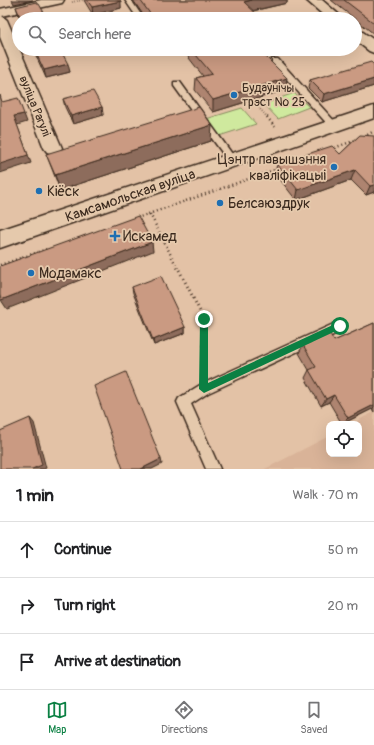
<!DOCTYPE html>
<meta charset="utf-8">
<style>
:root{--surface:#fff;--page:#f2f2f2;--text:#202124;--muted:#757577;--line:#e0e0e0;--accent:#0b8043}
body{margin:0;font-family:Pangolin,sans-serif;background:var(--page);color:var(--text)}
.controls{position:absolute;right:12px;bottom:12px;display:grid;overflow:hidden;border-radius:8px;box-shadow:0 4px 16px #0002}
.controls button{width:36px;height:36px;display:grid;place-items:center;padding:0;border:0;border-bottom:1px solid var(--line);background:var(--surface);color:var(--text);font:20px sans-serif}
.stop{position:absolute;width:12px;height:12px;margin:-9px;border:3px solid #0b8043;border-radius:50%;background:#fff}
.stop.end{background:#0b8043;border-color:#fff;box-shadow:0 1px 4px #0008}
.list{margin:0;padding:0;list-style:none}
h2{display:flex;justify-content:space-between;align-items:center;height:52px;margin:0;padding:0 16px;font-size:17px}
h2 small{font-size:13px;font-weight:400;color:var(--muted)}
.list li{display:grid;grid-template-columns:26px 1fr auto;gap:12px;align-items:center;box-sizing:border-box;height:56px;padding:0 16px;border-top:1px solid var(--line)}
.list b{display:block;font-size:15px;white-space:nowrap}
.list em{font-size:13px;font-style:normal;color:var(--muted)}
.icon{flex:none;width:22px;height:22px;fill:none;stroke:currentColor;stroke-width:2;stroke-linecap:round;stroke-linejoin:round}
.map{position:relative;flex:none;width:374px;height:469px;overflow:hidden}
.search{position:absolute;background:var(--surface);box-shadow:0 4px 16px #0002;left:12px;right:12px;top:12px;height:44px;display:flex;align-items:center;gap:10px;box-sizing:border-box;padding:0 14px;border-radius:22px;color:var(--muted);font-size:15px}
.sheet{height:220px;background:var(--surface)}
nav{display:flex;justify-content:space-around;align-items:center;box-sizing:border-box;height:56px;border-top:1px solid var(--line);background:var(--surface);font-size:11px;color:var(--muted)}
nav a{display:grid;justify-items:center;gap:2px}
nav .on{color:var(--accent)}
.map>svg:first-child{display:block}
.built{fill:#d9b398}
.green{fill:#cfe99e;stroke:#858a5e}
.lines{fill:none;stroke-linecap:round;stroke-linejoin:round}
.lane-casing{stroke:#3b2a1e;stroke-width:3}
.street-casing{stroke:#3b2a1e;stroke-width:3}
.secondary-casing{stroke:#3b2a1e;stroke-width:3}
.path-far2{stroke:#3b2a1e;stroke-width:2;stroke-dasharray:0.5 2;stroke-linecap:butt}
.path-far1{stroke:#3b2a1e;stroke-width:2.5;stroke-dasharray:1 3;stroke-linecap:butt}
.path{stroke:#3b2a1e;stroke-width:3;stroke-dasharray:1 3.5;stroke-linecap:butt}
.lane{fill:#e5c9ac;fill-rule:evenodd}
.street{fill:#e5c9ac;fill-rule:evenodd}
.secondary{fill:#e5c9ac;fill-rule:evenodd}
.wall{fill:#ae8470;stroke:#3b2a1e}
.shaded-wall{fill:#8d6c5b;stroke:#3b2a1e}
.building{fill:#ca9a82;stroke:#3b2a1e}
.route{fill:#0b8043}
.poi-dot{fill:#1f6fb2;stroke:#e5c9ac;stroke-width:1.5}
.labels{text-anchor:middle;stroke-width:3.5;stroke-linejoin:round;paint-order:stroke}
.far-poi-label{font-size:12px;fill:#3b2a1e;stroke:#e5c9ac;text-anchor:start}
.far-street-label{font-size:12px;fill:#3b2a1e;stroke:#e5c9ac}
.poi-label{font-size:14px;fill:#3b2a1e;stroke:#e5c9ac;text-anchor:start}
.street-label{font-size:14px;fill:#3b2a1e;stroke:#e5c9ac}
</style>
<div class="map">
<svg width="374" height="469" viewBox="0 0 374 469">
<rect width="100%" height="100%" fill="#e3c2a6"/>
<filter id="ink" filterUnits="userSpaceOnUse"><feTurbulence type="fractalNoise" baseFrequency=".025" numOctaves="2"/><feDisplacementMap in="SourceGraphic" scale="8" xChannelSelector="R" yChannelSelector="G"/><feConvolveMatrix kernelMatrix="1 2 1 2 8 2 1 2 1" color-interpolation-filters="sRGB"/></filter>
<g filter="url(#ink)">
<path class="built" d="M374 412V469H265L329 436V454H359V424H351Z"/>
<path class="green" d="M294 93 309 107 278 119 264 104Z
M242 108 256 124 219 136 206 119Z"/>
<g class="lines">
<g class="lane-casing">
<path id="lane" d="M125 0H131L144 19H138Z
M272 59H278L337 124 338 126 337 128H331L272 63Z
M174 82H180L235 158 236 160 235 162H229L174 86Z
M340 321 344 322 346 326 344 330 208 393 191 404 220 469H206L177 402 179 398 200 385Z"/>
</g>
<g class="street-casing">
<path id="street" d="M41 0H64L62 3 2 16 7 20 62 148 59 152 53 154 47 152 44 148 0 37V9Z"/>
</g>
<g class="secondary-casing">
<path id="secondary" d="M306 0H322L344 19H328Z
M355 29 360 30 374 40V53L369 51 355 40Z
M374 106V118L0 248V230Z"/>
</g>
<path class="path-far2" d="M72 2 83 0
M252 100 268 118"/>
<path class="path-far1" d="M267 117 275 127
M364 137 374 131
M331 149 356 140
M150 214 179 271
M137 218 277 169
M0 265 47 249"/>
<path class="path" d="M179 270 204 319V374"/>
<use href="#lane" class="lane"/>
<use href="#street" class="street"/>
<use href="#secondary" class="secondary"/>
</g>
<path class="wall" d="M84 0H120L121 8 93 15 85 2Z
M133 0H287V3L253 11 262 19H146Z
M331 0H374V34Z
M16 7 46 16V19H20Z
M33 49H60L70 72 46 78Z
M182 49H258L285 90 213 112 195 90 196 78 203 76Z
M374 65V86L322 102 308 88 310 80Z
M63 99 102 107 103 115 73 124 65 107Z
M360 135 374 192 366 195 351 180 296 200 275 173 277 164 340 154Z
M211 141 60 190 52 169 46 154Z
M132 287 185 327V333L154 345 133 293Z
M374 323V412L372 409 342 424 329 402 321 406 305 378 309 370 299 353 303 345 334 341Z"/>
<path class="shaded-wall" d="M12 0H33L14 4Z
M252 0H287V3L243 13 244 2Z
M121 1V8L93 15 92 7Z
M46 16V19H41V18Z
M68 64 70 72 46 78 44 70Z
M287 78 285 90 213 112V100Z
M374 79V86L322 102 324 94Z
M102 107 103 115 73 124 71 116Z
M24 114 27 122 17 125 31 163 0 173V164L14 116Z
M212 125 211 141 60 190 55 175Z
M355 170 351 180 296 200 298 190Z
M374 185V192L366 195 370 186Z
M152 242 153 251 7 309 1 300Z
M185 327V333L154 345 153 340Z
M334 395 329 402 321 406 326 399Z
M374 405V407L372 409 342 424 348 418Z
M30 418 34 423 46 468 44 469H32Z
M161 459 162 464 152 469H141Z"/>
<path class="building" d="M87 0H120L121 1 92 7Z
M140 0H252L244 2 262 19H154Z
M344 0H374V23Z
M36 2 37 4H39L46 16 41 18 42 19H21L16 7Z
M34 49H60L68 64 44 70Z
M191 49H258L287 78 213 100 196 78 212 74Z
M371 62 374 65V79L324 94 310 80Z
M93 91 102 107 71 116 63 99Z
M0 95 2 102 18 98 24 114 14 116 28 155 0 164Z
M199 107 212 125 55 175 46 154Z
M360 135 374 136V185L370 186 355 170 298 190 277 164 332 146 340 154Z
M138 216 152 242 1 300 0 295V266Z
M161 276 185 327 153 340 132 287Z
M374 323V405L348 418 334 395 326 399 309 370 316 367 303 345 330 334 334 341Z
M126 372 161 459 141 469H123L94 386Z
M30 418 42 465 32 469H0V431Z"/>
</g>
<path class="route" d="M204 315 208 319V383L337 323 340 322 343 326 342 328 204 393 199 389 200 319Z"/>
<g class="poi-dot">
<circle cx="234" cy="95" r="4"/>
<circle cx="334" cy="167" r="4"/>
<circle cx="39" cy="191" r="4"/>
<circle cx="220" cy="203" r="4"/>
<path d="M113 230h4v4h4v4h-4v4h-4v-4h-4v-4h4z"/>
<circle cx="31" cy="273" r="4"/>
</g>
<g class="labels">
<g class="far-poi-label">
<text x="242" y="92">Будаўнічы<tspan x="242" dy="14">трэст № 25</tspan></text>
</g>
<g class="far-street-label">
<text transform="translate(35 106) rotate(68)" y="4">вуліца Рагулі</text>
</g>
<g class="poi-label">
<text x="326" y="164" text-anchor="end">Цэнтр павышэння<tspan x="326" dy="16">кваліфікацыі</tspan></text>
<text x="47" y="196">Кіёск</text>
<text x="228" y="208">Белсаюздрук</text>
<text x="123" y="241">Искамед</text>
<text x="39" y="278">Модамакс</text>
</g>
<g class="street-label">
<text transform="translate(130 195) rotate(-19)" y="5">Камсамольская вуліца</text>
</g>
</g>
</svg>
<div class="controls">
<button><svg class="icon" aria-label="locate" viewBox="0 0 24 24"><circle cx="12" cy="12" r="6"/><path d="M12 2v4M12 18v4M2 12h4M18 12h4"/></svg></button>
</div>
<div class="stop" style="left:340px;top:326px"></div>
<div class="stop end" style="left:204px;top:319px"></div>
<div class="search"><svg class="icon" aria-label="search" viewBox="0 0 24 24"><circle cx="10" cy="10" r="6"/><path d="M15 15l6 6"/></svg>Search here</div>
</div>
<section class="sheet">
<h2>1 min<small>Walk · 70 m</small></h2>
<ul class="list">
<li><svg class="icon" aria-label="ahead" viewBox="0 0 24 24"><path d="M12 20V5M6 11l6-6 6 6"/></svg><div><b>Continue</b></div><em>50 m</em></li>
<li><svg class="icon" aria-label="right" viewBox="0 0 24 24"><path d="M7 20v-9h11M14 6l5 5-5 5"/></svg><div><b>Turn right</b></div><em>20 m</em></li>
<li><svg class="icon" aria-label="arrive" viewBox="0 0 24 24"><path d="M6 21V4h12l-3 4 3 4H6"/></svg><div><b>Arrive at destination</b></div></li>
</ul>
</section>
<nav>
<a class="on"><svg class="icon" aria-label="map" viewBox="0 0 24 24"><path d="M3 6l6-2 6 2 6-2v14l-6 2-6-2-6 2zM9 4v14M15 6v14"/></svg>Map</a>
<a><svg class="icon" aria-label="directions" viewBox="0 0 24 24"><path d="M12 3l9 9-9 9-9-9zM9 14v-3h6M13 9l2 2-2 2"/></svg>Directions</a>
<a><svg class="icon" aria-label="saved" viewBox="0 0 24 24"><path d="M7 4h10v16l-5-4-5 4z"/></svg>Saved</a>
</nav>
